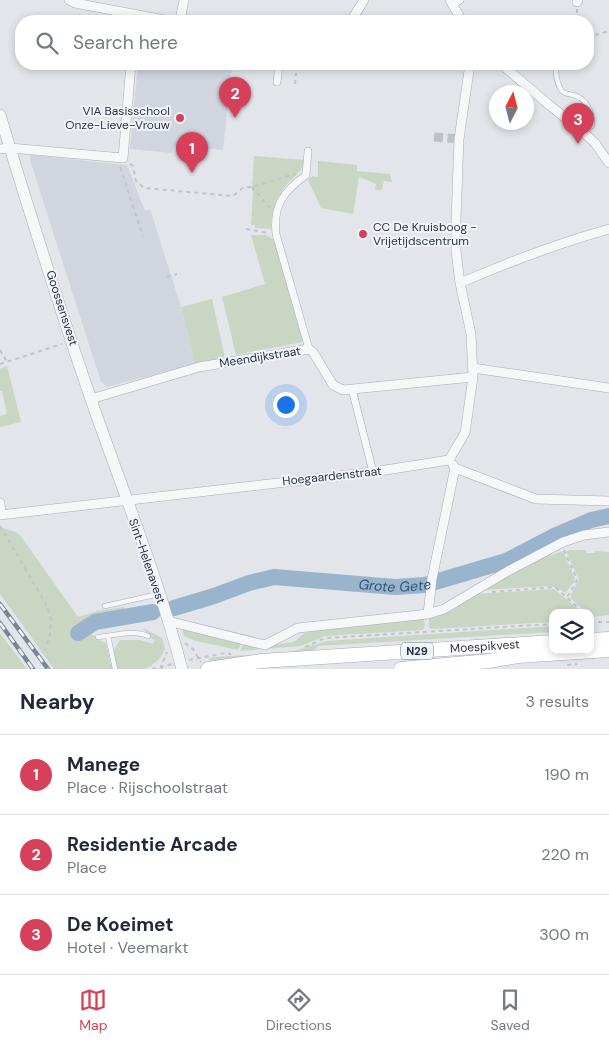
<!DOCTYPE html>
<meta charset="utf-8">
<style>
:root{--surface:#fff;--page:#f2f2f3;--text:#1f2937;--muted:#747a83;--line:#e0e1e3;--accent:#d7405a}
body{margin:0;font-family:"DM Sans",sans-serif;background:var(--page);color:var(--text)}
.controls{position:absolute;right:15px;bottom:15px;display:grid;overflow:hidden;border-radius:10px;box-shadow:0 2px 8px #0003}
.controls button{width:45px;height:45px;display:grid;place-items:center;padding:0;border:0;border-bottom:1px solid var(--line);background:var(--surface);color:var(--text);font:25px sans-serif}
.compass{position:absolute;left:489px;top:85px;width:45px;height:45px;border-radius:50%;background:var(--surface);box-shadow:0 2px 8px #0003;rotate:6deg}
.you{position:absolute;left:285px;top:404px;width:18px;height:18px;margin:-12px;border:4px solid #fff;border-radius:50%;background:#1a73e8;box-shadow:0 0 0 8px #1a73e833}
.badge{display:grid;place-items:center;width:32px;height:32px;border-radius:50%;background:var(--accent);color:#fff;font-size:16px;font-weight:700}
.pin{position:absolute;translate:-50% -41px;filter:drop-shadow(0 1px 2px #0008)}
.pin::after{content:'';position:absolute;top:26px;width:18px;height:15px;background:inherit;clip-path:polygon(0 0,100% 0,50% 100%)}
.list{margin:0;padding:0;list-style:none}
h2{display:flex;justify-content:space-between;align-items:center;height:65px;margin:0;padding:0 20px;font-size:21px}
h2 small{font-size:16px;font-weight:400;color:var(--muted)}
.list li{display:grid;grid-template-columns:32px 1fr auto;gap:15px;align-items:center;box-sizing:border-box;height:80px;padding:0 20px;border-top:1px solid var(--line)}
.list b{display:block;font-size:19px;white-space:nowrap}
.list p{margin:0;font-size:16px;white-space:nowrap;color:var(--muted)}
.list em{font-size:16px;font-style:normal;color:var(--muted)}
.icon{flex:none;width:28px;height:28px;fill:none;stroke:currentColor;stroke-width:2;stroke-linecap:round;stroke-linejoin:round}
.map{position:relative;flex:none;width:609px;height:669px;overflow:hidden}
.search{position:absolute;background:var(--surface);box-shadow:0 2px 8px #0003;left:15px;right:15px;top:15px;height:55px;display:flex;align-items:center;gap:12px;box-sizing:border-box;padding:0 18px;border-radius:20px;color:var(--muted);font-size:19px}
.sheet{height:305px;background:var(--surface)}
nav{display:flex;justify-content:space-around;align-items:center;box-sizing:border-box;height:70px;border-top:1px solid var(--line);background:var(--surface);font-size:14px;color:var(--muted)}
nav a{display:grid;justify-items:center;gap:2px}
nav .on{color:var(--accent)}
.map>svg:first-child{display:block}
.built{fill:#d0d5de}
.green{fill:#c8d6c3}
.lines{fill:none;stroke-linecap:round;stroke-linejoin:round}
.river{stroke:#9bb4cd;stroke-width:16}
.minor-tunnel{stroke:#bdc2ca;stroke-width:9;stroke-dasharray:9 4.5;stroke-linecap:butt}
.service-casing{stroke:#a7adb6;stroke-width:5.5}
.pedestrian-casing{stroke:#a7adb6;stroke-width:8}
.minor-casing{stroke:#a7adb6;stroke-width:10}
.tertiary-casing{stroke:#a7adb6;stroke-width:12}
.primary-casing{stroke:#a1aab8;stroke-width:15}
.path{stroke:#c0c4ca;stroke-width:2;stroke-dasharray:4 4;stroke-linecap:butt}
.service{stroke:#f5f7f9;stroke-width:4.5}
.pedestrian{stroke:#f5f7f9;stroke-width:7}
.minor{stroke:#f5f7f9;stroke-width:9}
.tertiary{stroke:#f5f7f9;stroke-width:11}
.primary{stroke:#fff;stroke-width:14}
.rail-casing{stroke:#7a8596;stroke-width:4.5}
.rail{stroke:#f2f5f8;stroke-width:2.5;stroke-dasharray:8;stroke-linecap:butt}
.poi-dot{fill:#d7405a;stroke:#f2f5f8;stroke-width:2}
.labels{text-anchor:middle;stroke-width:4;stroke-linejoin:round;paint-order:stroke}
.shield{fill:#f2f5f8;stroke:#656d7b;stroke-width:1}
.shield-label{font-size:11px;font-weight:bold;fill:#293345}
.poi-label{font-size:12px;fill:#293345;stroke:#f2f5f8;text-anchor:end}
.street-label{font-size:12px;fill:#293345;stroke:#f2f5f8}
.water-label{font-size:14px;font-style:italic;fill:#30537c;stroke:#f2f5f8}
</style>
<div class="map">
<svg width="609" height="669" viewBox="0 0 609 669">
<rect width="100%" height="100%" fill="#e2e6eb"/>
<path class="built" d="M138 64H236L231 74 223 150 174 146 172 153 130 149Z
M31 155 127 165 145 211 150 209 180 304 195 364 107 387 101 382 30 160Z"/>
<path class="green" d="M254 156 305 160C302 171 297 175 289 182 276 196 271 210 271 229L255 228V225H251L253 191H252V187Z
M318 161 357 165V171L390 174 392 182 384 181 382 190H375L376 184 359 177 353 214 321 208 308 180 312 176 318 177Z
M251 235H265L275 240 303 342 236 355 222 297 265 284Z
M212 299 225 357 195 364 181 307Z
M7 366 21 422 0 427V416L7 414 2 391H0V369Z
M0 527 15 532 20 535 78 617 97 611 124 607 125 613C103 615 89 613 72 629L81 637 90 632 99 640 106 643 112 669H54L0 594Z
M570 550H586V553H595V551L609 552V615L591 617 590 613H587L571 599V594L579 580 566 551Z
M563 551 575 579V581L565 593 559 589 551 586 484 590 498 580 550 553 552 555Z
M554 589 583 613H553V622L432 629 429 628V618L450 612 476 594Z
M423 619 425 624 423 630 325 636 301 646 240 651 244 643 260 647 294 642 308 630Z
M553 626V632L318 646 313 652 211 665 209 658C235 654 262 656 288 652 301 650 313 645 326 641Z
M182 627 242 642 238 650 196 641 184 636Z
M143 628 162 638 165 649C161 656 160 661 152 664V666L144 669H117L114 650 120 640H140L153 644 155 640 150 638Z
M0 633 27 669H0Z"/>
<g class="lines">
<g class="river">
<path id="s1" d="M174 608 214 596 249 583 274 577 395 587 425 585 506 561 554 536 591 520 609 516"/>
<path d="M78 633 95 622 153 612"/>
</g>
<path class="minor-tunnel" d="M434 137 459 139"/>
<g class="service-casing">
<path id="service" d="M555 64C556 72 556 84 562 91 565 94 569 94 573 95 587 98 593 113 592 126L584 133
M105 606 159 594
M108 636 115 669
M98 637C114 636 133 629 148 636"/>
</g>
<g class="pedestrian-casing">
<path id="pedestrian" d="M452 5 460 0
M277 82 279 64
M308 151 306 175C283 192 273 205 276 234L309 349
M352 389 373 472"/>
</g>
<g class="minor-casing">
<path id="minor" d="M69 0 75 3 170 21
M450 0 462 21
M577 2 578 0
M180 21 184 0
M351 21 364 0
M501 64 548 104 584 133 595 143 609 163
M0 149 10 148 123 158 131 64
M460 283C509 262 558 243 609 229
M473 368 609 388
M91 399 199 367 309 349 313 352 333 385 343 390 473 377
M455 468 536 499 609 501
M0 503 1 515
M0 515 373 472 449 460 465 433 473 377 471 334 460 283 456 251V220L459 139 470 64
M428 614 432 579 455 468 453 465
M168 621 265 645 298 628 428 614 444 609 508 571 563 542 584 535 609 532"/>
</g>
<g class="tertiary-casing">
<path id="tertiary" d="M0 115C30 214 61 313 95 411 125 496 159 581 182 669"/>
</g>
<g class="primary-casing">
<g id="primary">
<path d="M590 640 609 639"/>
<path id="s2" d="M208 669 262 661 553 642"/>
<path d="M401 669 489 661 518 656 609 650"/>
</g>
</g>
<path class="path" d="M577 9V21
M588 39 592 36 609 31
M295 84 296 73
M130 164 133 166 136 181 144 188 233 196 244 187H252L295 174
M120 167 143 236
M252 187 270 208
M246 229 269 233
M167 277 177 274
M0 350 7 362
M0 364 62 344
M0 526 45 602 51 618 50 634 45 650
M564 550 577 579 576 583 567 597
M492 592 555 587 584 613
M590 618 595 622
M590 622H609
M185 643 192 648 201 662
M305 647 325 638 553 624
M189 660 225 653 231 654
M567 665 577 664
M152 669 172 664
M162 669 161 667 167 652"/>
<use href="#service" class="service"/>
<use href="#pedestrian" class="pedestrian"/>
<use href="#minor" class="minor"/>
<use href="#tertiary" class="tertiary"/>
<use href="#primary" class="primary"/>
<g class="rail-casing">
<path id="rail" d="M0 604 48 669
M0 623 33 669"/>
</g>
<use href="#rail" class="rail"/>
</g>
<g class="poi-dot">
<circle cx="180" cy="118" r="5"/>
<circle cx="363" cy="234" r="5"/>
</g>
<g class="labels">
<rect class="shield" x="401" y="642.5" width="32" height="17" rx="4"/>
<g class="shield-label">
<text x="417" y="655">N29</text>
</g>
<g class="poi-label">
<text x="170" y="115">VIA Basisschool<tspan x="170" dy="14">Onze-Lieve-Vrouw</tspan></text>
<text x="373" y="231" text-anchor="start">CC De Kruisboog -<tspan x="373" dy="14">Vrijetijdscentrum</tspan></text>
</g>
<g class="street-label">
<text transform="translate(62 308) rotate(72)" y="4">Goossensvest</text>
<text transform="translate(260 357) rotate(-9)" y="4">Meendijkstraat</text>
<text transform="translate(332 476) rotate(-6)" y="4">Hoegaardenstraat</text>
<text transform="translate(147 561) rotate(71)" y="4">Sint-Helenavest</text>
<text dy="4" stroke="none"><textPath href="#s2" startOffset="278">Moespikvest</textPath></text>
</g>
<g class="water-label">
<text dy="5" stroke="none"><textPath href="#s1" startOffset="226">Grote Gete</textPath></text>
</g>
</g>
</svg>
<div class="controls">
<button><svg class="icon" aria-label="layers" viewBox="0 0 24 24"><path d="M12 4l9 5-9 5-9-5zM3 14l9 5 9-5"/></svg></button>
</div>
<svg class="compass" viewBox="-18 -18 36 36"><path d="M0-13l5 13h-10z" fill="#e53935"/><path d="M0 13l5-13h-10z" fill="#747a83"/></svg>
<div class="you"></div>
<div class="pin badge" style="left:192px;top:173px">1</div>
<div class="pin badge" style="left:235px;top:118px">2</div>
<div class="pin badge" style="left:578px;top:144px">3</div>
<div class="search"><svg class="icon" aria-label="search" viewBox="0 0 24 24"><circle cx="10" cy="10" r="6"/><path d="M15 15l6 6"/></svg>Search here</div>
</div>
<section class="sheet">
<h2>Nearby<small>3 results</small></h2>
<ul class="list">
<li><span class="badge">1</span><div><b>Manege</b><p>Place · Rijschoolstraat</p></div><em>190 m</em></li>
<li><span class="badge">2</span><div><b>Residentie Arcade</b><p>Place</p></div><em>220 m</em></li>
<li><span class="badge">3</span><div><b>De Koeimet</b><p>Hotel · Veemarkt</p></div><em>300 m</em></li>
</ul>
</section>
<nav>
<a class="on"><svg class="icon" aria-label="map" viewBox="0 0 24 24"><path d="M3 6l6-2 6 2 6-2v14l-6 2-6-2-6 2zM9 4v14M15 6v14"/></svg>Map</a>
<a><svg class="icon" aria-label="directions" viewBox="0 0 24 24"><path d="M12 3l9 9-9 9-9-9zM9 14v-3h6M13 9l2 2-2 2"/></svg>Directions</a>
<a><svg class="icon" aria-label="saved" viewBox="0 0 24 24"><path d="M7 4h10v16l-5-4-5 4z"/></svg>Saved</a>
</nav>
